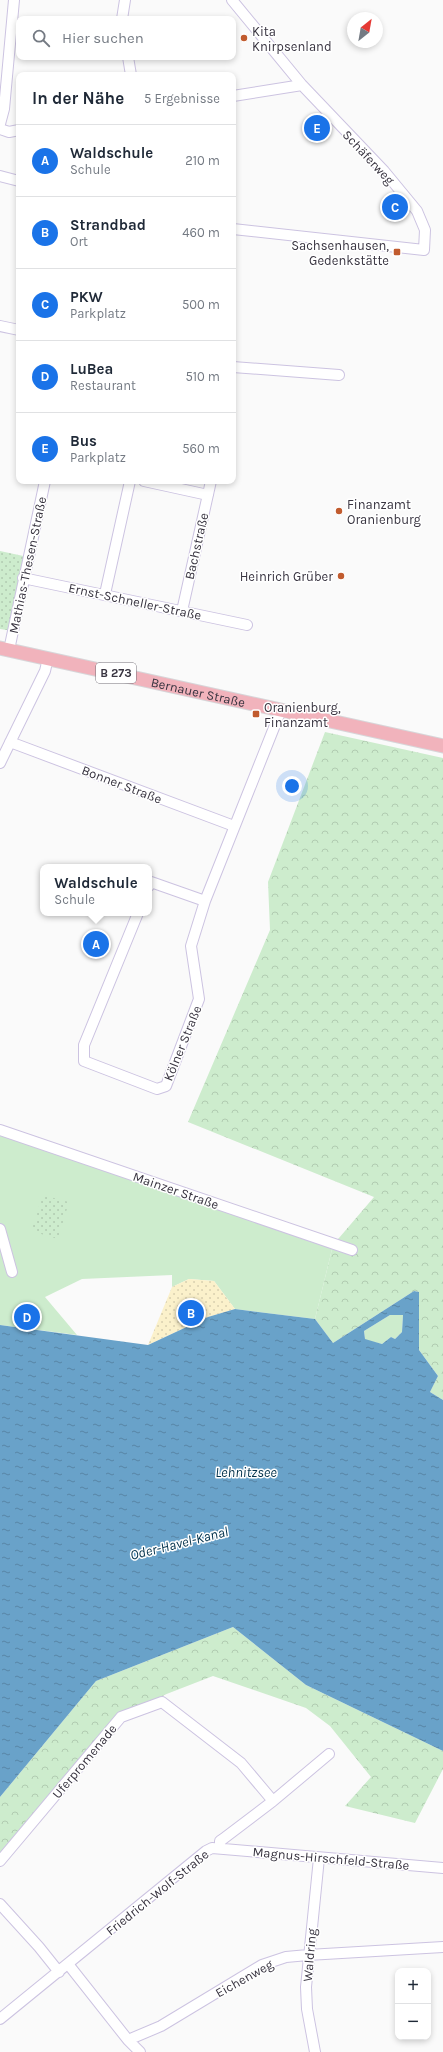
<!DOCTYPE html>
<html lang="de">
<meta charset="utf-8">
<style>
:root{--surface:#fff;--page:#f6f6f7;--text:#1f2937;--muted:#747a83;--line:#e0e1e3;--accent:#1a73e8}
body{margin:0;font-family:Karla,sans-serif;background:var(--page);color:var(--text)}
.controls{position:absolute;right:12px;bottom:12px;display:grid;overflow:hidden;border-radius:8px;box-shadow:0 2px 6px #0003}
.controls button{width:36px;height:36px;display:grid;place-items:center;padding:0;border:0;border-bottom:1px solid var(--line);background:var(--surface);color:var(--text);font:20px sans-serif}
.compass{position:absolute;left:347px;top:12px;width:36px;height:36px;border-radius:50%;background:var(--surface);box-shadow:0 2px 6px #0003;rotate:31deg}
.you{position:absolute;left:292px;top:786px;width:14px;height:14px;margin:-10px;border:3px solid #fff;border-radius:50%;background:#1a73e8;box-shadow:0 0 0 6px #1a73e833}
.badge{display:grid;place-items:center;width:26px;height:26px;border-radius:50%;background:var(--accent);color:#fff;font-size:13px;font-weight:700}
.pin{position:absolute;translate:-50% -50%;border:2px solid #fff;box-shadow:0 1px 4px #0006}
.popup{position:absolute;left:40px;top:864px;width:112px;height:52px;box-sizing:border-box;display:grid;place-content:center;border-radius:8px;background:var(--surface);filter:drop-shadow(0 1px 3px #0005);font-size:13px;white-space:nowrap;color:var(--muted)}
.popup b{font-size:15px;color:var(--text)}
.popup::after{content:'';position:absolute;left:50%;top:100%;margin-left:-8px;border:8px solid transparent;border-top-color:var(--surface)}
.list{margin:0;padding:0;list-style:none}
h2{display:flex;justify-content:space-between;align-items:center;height:52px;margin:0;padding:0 16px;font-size:17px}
h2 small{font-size:13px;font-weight:400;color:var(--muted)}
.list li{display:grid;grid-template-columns:26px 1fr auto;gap:12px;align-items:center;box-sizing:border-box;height:72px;padding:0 16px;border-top:1px solid var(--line)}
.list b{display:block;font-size:15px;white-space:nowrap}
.list p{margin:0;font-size:13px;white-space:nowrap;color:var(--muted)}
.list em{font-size:13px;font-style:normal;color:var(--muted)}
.icon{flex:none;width:22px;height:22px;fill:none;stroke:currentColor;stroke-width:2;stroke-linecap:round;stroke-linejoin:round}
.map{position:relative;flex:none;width:443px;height:2052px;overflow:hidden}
.search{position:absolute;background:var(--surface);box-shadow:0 2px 6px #0003;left:16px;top:16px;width:220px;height:44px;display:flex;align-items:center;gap:10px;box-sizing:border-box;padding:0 14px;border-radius:8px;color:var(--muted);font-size:15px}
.panel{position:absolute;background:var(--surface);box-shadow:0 2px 6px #0003;left:16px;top:72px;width:220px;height:412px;border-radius:8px}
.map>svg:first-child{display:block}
.green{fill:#cdeccd}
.forest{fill:url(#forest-crowns)}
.sand{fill:url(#sand-dots)}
.park{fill:url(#park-dots)}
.water{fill:url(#water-ripples);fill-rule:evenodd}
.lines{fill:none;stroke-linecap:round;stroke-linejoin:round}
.minor-casing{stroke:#ccc3e1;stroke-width:12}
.major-casing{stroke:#d7d6d9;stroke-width:15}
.minor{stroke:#fff;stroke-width:10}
.major{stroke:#f1b3bc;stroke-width:13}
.poi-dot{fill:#c15b2e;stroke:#fff;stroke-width:1.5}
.labels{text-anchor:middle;stroke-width:3;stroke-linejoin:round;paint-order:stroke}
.shield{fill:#fff;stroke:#747179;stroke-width:1}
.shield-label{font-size:12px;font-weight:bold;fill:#383440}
.poi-label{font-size:13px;fill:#383440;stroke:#fff;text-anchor:start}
.street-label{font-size:13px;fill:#383440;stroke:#fff}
.water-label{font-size:14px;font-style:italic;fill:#00314b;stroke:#fff}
</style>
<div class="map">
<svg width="443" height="2052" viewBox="0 0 443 2052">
<defs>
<pattern id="forest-crowns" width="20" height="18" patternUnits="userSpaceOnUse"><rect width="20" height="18" fill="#cdeccd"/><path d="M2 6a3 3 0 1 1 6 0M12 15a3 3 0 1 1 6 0" fill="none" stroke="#b1cbb1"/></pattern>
<pattern id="sand-dots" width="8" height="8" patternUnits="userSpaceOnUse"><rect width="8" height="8" fill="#fbf1cb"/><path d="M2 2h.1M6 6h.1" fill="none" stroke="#d8cfaf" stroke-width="1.8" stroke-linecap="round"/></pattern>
<pattern id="park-dots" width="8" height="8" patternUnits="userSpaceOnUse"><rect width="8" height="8" fill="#cdeccd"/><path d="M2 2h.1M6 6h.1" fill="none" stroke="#b1cbb1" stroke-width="1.8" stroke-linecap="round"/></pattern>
<pattern id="water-ripples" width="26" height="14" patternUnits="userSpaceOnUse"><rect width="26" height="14" fill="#69a2c9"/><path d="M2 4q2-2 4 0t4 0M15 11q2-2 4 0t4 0" fill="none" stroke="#5785a5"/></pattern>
</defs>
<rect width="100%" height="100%" fill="#fafafa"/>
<path class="green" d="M0 1130 333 1245 315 1319 235 1309 214 1281 189 1279 172 1287V1275L82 1279 45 1297 77 1335 0 1325Z
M390 1315H403L402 1332 395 1339 391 1337 382 1344 365 1340 364 1331Z"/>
<path class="forest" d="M325 732 443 758V1400L430 1392 438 1376 419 1350V1292L414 1291 333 1343 315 1319 333 1245 374 1197 188 1122 270 930 268 882Z
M233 1627 306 1685 443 1751V1769L415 1823 345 1806 371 1777 330 1726 306 1708 213 1676 164 1695 152 1708 124 1720 0 1856V1797L96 1681Z"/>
<path class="sand" d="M189 1279 214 1281 235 1309 208 1317 148 1345 172 1287Z"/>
<path class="park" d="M0 551 28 557 13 631 0 629Z
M42 1197H50L69 1202 58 1239 31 1231Z"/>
<path class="water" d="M414 1291 419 1292V1350L438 1376 430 1392 443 1400V1751L306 1685 233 1627 96 1681 0 1797V1325L148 1345 208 1317 235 1309 315 1319 333 1343ZM390 1315H403L402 1332 395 1339 391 1337 382 1344 365 1339 364 1331Z"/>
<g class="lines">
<g class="minor-casing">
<path id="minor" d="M232 0 302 85 384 171 417 211 425 230 424 250 233 229
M122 19 125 0
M128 57 131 75
M233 96 302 85
M0 124 4 109 14 0
M0 129 9 132 19 130
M0 176 19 181
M0 326 19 330
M233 367 339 375
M144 481 208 495
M23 578 247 625
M105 594 130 481
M182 611 211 481
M9 650 45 481
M10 742 234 826
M0 763 45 671 48 658
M149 886 151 882 205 901
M138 913 84 1045V1061L157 1089 166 1086 199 999 191 946 205 901 281 710
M0 1130 352 1250
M0 1229 12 1272
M220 1847V1841L223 1839 273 1801 329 1754
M0 1861 121 1717 162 1702 241 1763 273 1801
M0 1904 39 1947 59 1972
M68 1964 128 2040 140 2052
M0 2019 206 1851 212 1848 443 1868
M128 2040 161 2026 262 1965 286 1957 308 1955 443 1947
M315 2052 307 2009 306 1987 319 1858"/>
</g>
<g class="major-casing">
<g id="major">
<path id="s1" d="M0 648 443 746"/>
</g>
</g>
<use href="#minor" class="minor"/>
<use href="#major" class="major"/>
</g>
<g class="poi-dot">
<circle cx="244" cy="38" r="4"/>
<rect x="393" y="248" width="8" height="8" rx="2"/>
<circle cx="339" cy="511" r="4"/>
<circle cx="341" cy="576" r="4"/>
<rect x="252" y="710" width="8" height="8" rx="2"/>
</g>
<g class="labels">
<rect class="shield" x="96" y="663" width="40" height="20" rx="3"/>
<g class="shield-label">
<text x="116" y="677">B 273</text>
</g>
<g class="poi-label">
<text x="252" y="36">Kita<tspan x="252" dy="15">Knirpsenland</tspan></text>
<text x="389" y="250" text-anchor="end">Sachsenhausen,<tspan x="389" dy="15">Gedenkstätte</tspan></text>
<text x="347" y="509">Finanzamt<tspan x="347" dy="15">Oranienburg</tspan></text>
<text x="333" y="581" text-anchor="end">Heinrich Grüber</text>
<text x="264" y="712">Oranienburg,<tspan x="264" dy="15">Finanzamt</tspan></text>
</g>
<g class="street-label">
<text transform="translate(369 157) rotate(47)" y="5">Schäferweg</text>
<text transform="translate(196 546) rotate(-77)" y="5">Bachstraße</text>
<text transform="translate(27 565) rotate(-78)" y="5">Mathias-Thesen-Straße</text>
<text transform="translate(135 601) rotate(12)" y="5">Ernst-Schneller-Straße</text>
<text dy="5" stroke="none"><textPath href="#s1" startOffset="203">Bernauer Straße</textPath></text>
<text transform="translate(122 784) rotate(21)" y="5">Bonner Straße</text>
<text transform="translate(182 1043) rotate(-68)" y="5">Kölner Straße</text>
<text transform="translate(176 1190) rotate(19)" y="5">Mainzer Straße</text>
<text transform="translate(84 1761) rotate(-50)" y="5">Uferpromenade</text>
<text transform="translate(331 1858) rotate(5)" y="5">Magnus-Hirschfeld-Straße</text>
<text transform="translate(157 1892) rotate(-39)" y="5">Friedrich-Wolf-Straße</text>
<text transform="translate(309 1955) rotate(-85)" y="5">Waldring</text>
<text transform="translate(244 1978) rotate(-29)" y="5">Eichenweg</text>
</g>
<g class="water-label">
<text x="246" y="1477">Lehnitzsee</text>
<text transform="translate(179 1543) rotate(-14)" y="5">Oder-Havel-Kanal</text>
</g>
</g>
</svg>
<div class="controls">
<button>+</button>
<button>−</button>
</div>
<svg class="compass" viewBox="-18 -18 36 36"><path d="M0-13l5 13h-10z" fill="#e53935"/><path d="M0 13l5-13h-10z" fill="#747a83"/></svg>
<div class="you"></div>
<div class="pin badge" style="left:96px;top:944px">A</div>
<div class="popup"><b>Waldschule</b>Schule</div>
<div class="pin badge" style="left:191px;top:1313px">B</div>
<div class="pin badge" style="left:395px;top:207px">C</div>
<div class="pin badge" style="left:27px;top:1317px">D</div>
<div class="pin badge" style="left:317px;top:128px">E</div>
<div class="search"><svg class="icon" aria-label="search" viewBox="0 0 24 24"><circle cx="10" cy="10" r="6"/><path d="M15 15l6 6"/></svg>Hier suchen</div>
<section class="panel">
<h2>In der Nähe<small>5 Ergebnisse</small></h2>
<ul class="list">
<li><span class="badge">A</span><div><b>Waldschule</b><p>Schule</p></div><em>210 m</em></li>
<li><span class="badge">B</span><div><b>Strandbad</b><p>Ort</p></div><em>460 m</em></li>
<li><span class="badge">C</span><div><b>PKW</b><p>Parkplatz</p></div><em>500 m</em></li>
<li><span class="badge">D</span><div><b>LuBea</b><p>Restaurant</p></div><em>510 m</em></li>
<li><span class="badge">E</span><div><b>Bus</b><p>Parkplatz</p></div><em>560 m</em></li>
</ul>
</section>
</div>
